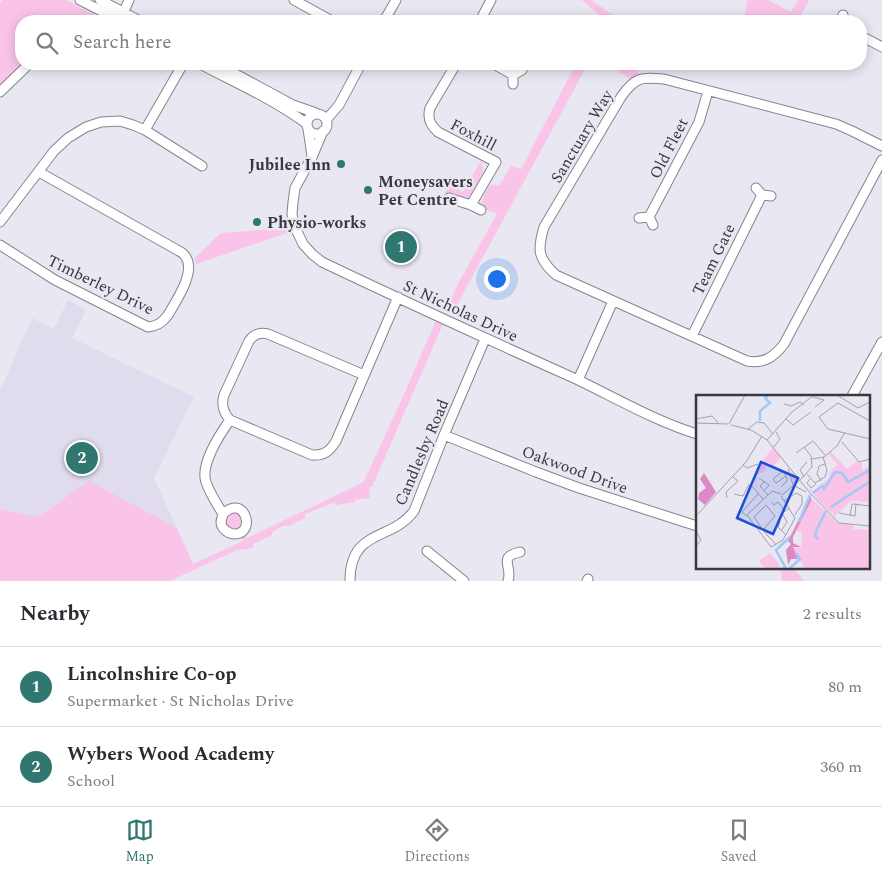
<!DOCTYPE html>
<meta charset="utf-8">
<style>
:root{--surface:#fff;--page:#f2f2f3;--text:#2b2b33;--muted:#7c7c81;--line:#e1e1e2;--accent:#2f7770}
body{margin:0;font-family:Spectral,serif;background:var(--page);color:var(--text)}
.you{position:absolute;left:496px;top:278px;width:18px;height:18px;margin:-12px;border:4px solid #fff;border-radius:50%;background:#1a73e8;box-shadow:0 0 0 8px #1a73e833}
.badge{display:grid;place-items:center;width:32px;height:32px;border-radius:50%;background:var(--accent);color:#fff;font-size:16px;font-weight:700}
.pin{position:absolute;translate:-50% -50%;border:2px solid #fff;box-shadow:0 1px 5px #0006}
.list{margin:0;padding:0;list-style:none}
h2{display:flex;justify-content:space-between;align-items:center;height:65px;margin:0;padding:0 20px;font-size:21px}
h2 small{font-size:16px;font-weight:400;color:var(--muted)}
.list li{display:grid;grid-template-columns:32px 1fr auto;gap:15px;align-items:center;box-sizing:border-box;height:80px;padding:0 20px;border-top:1px solid var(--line)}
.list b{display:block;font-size:19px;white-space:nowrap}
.list p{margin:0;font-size:16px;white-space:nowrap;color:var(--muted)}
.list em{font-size:16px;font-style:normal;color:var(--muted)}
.icon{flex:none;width:28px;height:28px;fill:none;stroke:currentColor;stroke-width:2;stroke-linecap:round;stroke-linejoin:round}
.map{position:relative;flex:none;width:882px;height:581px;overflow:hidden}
.search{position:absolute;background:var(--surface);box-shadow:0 2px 12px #0003;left:15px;right:15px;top:15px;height:55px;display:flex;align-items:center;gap:12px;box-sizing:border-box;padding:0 18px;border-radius:20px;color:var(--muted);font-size:19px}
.sheet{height:225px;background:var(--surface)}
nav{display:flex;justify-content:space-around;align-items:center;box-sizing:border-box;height:70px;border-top:1px solid var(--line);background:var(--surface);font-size:14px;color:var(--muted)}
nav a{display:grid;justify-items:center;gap:2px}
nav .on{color:var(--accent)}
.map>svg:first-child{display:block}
.built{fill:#e0dcee}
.green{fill:#fac4e8}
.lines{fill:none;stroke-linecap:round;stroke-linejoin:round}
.street-casing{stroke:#86848e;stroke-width:11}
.street{stroke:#fff;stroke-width:9}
.poi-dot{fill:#2f7770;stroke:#e9e7f2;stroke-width:2}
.labels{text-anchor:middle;stroke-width:5;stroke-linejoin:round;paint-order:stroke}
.street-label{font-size:16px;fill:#39383c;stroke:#e9e7f2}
.poi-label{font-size:16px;font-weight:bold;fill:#39383c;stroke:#e9e7f2;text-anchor:start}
.inset-river{fill:none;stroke:#a1c9f5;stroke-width:2.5}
.inset-road{fill:none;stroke:#a3a1a9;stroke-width:1}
.view{fill:#1d4ed8;fill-opacity:0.15;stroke:#1d4ed8;stroke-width:2.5}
.inset-edge{fill:none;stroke:#39383c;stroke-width:2.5}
</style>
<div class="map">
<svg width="882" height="581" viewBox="0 0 882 581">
<rect width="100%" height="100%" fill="#e9e7f2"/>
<path class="built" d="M68 300 86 310 72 338 194 397 154 478 193 564 12 581 0 579V391L32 318 54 329Z"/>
<path class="green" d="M2 0H66L106 21H21V64H23L0 88V3Z
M582 0H591L613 15 629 21H600L602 18Z
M747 0H768L791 12 798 0H809L798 21H744Z
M576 64H588L452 314 445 311 459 282 497 214C484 208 477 210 485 194 487 189 488 187 492 184L499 186 511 166 521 169Z
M607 64H640L638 75 630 79Z
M480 162 483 167V172L469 197 462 199 445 193 449 184 463 192Z
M285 228 287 233 196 264 195 258 221 233Z
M436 321 443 324 372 487H369L370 498 355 500V502L336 505 335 502 305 514V518L289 526H283L272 532V535L253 544V548L237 550 170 581H0V509L38 517 89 481 177 528 193 564 243 541 242 538 245 536 247 538 362 483 365 479 397 410Z
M226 521a8 8 0 1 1 16 0a8 8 0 1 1-16 0Z
M780 567H793L804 581H782Z"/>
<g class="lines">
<g class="street-casing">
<path id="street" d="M80 0 121 21
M100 0 140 21
M294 0 332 21
M122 16 129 0
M384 21 396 0
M480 21 491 0
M841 21 843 15
M861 36 882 47
M200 64C236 83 275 100 307 124
M217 64 293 105 316 113
M456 64 430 108C427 118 430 125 438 132L496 162 471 205
M494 64 513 75
M513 84V75L522 70
M0 92 29 64
M307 124a10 10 0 1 1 20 0a10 10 0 1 1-20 0Z
M326 120 339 105 361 64
M308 129 312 156
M145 130 183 64
M323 131 312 157 295 188 293 202 292 214 294 225 303 244 312 254 322 262C406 302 491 341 576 379 616 398 655 421 697 434
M882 146 852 131 836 124 664 79C641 77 635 77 621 97L544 227C537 250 538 259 556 275L747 361C764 364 774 357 784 344L882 160
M756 188 762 195 771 196
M449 198 471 205 481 210
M649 217 699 122 708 91
M639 218 649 217 653 225
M0 222 54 151 68 138 86 127 101 122 120 121 133 125 145 130 202 166
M0 245 55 280 148 327C157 326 162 323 168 315 176 301 197 271 185 256 184 254 181 252 179 251L39 172
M692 336 762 195
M578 380 613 301
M852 396 882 342
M230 420 312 455C324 456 330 451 336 441L398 297
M444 435 536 472 579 488 697 526
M223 514C244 493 257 533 235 534 229 534 221 529 221 522 221 519 223 516 223 514 217 504 210 494 206 482 200 465 220 434 230 420 223 412 221 405 224 395L249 341C254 334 260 332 268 334L364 375
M427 551 464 581
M350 581C350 528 391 542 414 511L444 435 485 339
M508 581C513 566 497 557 520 552
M587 581 588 579"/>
</g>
<use href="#street" class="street"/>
</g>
<g class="poi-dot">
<circle cx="341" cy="164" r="5"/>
<circle cx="368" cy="190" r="5"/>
<circle cx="257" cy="222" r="5"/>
</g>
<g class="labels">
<g class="street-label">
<text transform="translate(474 134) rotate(28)" y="6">Foxhill</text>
<text transform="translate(581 136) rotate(-59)" y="6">Sanctuary Way</text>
<text transform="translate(668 148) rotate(-63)" y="6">Old Fleet</text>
<text transform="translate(713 259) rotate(-64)" y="6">Team Gate</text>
<text transform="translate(101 284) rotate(26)" y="6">Timberley Drive</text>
<text transform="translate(461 310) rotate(25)" y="6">St Nicholas Drive</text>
<text transform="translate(421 452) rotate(-67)" y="6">Candlesby Road</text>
<text transform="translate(575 469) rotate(20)" y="6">Oakwood Drive</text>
</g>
<g class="poi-label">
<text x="331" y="170" text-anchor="end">Jubilee Inn</text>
<text x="378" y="187">Moneysavers<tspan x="378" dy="18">Pet Centre</tspan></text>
<text x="267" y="228">Physio-works</text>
</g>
</g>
<g transform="translate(696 395)">
<rect width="174" height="174" fill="#e9e7f2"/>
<path d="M77 52 102 85 97 90 95 77 85 63 76 72 72 67 69 76 61 80V93L69 102 60 93V75ZM135 57 151 74 161 66 166 68V75L174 72V84L157 97 173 86 174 107 155 106 138 122 136 115V119L113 95 116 93V97L132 84 136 74 142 70 132 59ZM114 102 141 127 157 130V134L173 135 174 174H109L97 153 105 152 106 137 100 136ZM74 158 84 170 82 174H70L63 166Z" fill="#fac4e8"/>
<path d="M8 78 20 97 9 110 2 104 3 98 10 93 4 84ZM115 100V106L97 142V148L105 152H97L102 164H95L92 170 90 155 95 149 92 146Z" fill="#dd8ac4"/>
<path class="inset-river" d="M64 26V16L74 8 69 3 72 0M117 98 126 91 128 94 139 77 146 78 152 87 174 75M135 112 173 87M103 127 114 100M122 144 119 141 121 134 130 116M87 174 89 172 80 155 94 142M93 174 104 164 100 158"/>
<path class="inset-road" d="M141 0 162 13 174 7M117 2 128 5 119 12M88 9 95 11 104 7 108 10M0 24 16 21 23 29M90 24 97 30 115 17M174 26 142 8 123 22 132 34 174 44M0 28 32 29M33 29 49 0M35 30 55 35 71 45 114 98 143 128 174 131M52 34 61 27 68 28 77 39M71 45 96 17 118 0M117 46 129 60M146 47 163 67 174 64M78 52 84 44 80 37M100 58 117 46M116 64 128 62 141 51 149 37M47 70 51 73 62 69M92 74 97 90 110 97M111 79 119 88 129 82 131 75 127 62M108 82 104 75 111 67M63 83 73 90 68 96M114 84 111 88 115 93 120 89M104 85 116 72 115 61 108 52M69 86 64 91 72 100M125 86 121 79 123 71 129 69M54 89 67 104M85 92 91 86V83L87 76 77 84 80 88 90 81M38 99 47 101 53 89M85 99 76 96 51 120 75 152 87 145 99 123 85 101M86 100 104 85M31 103 30 97 42 86 36 81M88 106 100 98 106 101V109L99 120M76 107 78 110 82 107 89 116M143 118 159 121 160 108M0 121 50 67 66 41M51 121 46 117 62 99M154 121 156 109 174 111M84 127 82 132 90 140M67 135 79 121 70 110 58 122 67 135 71 140 76 145 80 150M0 136 5 145 0 151M85 136 91 127 86 118 94 113"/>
<path class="view" d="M65 67 102 83 77 139 41 123Z"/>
<rect width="174" height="174" class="inset-edge"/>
</g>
</svg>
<div class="you"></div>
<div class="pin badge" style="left:401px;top:247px">1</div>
<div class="pin badge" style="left:82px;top:458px">2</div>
<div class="search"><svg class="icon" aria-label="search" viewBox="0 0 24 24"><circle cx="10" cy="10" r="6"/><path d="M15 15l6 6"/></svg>Search here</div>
</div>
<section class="sheet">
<h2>Nearby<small>2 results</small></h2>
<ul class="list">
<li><span class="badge">1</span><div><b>Lincolnshire Co-op</b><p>Supermarket · St Nicholas Drive</p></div><em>80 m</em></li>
<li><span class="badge">2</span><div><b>Wybers Wood Academy</b><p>School</p></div><em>360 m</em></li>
</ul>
</section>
<nav>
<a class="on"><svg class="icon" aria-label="map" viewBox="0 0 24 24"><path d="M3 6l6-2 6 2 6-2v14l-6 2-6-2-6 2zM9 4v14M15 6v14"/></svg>Map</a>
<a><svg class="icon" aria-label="directions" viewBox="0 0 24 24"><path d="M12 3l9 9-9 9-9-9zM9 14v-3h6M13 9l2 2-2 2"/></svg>Directions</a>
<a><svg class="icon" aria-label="saved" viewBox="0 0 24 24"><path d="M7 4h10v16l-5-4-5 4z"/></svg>Saved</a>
</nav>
